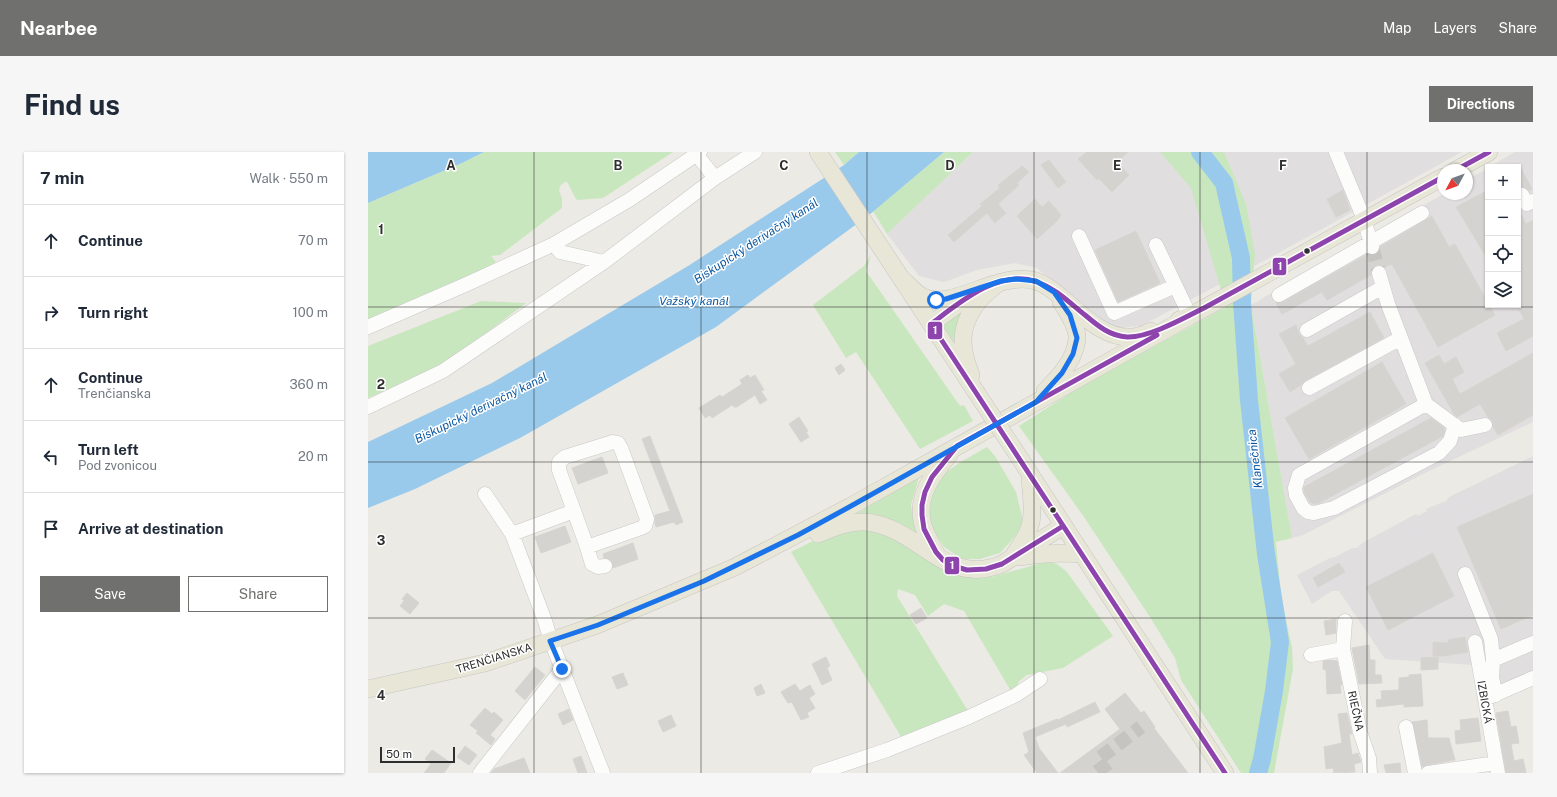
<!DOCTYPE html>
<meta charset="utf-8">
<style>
:root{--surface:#fff;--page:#f6f6f7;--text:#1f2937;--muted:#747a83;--line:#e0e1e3;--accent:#70706e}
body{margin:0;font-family:"Public Sans",sans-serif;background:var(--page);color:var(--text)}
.controls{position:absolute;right:12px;top:12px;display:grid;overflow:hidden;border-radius:0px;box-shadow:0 1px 3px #0004}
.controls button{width:36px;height:36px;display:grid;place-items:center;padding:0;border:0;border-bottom:1px solid var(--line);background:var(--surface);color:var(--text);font:20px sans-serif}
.compass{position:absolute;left:1069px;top:12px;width:36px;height:36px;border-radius:50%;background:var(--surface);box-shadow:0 1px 3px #0004;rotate:229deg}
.scale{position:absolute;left:12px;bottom:10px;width:75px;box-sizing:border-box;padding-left:4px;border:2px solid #2e2e2e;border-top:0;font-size:11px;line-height:14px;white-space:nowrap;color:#2e2e2e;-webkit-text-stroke:3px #fff;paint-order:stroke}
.stop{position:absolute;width:12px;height:12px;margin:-9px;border:3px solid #1a73e8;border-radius:50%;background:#fff}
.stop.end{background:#1a73e8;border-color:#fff;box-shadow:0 1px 4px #0008}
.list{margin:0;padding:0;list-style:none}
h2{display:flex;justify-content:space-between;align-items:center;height:52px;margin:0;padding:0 16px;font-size:17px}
h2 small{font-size:13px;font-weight:400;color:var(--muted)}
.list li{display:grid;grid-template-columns:26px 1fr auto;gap:12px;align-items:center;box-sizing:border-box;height:72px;padding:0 16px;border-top:1px solid var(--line)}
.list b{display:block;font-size:15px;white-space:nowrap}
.list p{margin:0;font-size:13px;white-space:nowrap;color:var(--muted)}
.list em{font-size:13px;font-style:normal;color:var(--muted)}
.actions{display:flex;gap:8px;padding:12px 16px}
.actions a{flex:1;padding:9px 0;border:1px solid var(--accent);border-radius:0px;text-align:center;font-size:14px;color:var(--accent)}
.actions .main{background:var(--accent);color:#fff}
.icon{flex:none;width:22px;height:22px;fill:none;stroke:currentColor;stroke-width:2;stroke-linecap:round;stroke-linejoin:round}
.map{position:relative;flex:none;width:1165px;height:621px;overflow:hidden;border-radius:0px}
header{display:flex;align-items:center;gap:24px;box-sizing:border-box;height:56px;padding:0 20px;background:var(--accent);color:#fff}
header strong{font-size:19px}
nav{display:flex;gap:22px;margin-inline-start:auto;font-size:14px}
.intro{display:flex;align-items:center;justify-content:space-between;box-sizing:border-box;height:96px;padding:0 24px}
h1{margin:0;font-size:28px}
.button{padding:10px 18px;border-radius:0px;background:var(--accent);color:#fff;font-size:14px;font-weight:700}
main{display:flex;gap:24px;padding:0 24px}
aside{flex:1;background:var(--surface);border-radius:0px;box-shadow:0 1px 3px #0004}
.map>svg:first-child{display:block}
.industrial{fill:#e1dedf}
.green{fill:#c9e7be}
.water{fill:#99caec}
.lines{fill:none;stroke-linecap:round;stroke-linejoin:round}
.river{stroke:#99caec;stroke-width:18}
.building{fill:#d5d3cf;stroke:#d7d5d0}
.minor-tunnel{stroke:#c6c4c0;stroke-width:14;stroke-dasharray:14 7;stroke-linecap:butt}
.minor-casing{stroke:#c9c8c9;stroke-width:15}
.major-casing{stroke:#c6c6c4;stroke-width:18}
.minor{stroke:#fcfcfb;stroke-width:14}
.major{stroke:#e8e6d6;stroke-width:17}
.rail{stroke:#dfdfe1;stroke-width:3}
.major-bridge-casing{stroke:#c6c6c4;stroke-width:18;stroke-linecap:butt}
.major-bridge{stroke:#e8e6d6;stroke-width:17}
.bus-1-casing{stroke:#fff;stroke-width:8}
.bus-1{stroke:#8e44ad;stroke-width:5}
.route{stroke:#1a73e8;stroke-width:5}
.grid{fill:none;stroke:#2e2e2e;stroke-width:1;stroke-opacity:0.55}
.bus-dot{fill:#2e2e2e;stroke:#fff;stroke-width:1.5}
.labels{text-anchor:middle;stroke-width:3;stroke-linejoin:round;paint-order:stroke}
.street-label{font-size:11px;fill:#2e2e2e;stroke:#fff}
.water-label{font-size:12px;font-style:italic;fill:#0e59a1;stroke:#fff}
.grid-label{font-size:13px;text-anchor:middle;font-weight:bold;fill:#2e2e2e;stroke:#fff;stroke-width:3;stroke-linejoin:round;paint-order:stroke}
.line-badge{stroke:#fff;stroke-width:1.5}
.badge-label{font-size:11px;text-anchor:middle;font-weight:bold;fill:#fff}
</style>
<header>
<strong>Nearbee</strong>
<nav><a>Map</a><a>Layers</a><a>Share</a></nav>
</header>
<div class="intro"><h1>Find us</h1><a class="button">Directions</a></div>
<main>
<aside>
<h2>7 min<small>Walk · 550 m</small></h2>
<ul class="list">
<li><svg class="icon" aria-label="ahead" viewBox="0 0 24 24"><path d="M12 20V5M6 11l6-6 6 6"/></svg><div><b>Continue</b></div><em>70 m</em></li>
<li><svg class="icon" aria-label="right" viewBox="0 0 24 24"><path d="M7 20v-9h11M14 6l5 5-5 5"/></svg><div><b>Turn right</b></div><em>100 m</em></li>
<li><svg class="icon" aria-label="ahead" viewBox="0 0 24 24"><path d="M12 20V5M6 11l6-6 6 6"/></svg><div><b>Continue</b><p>Trenčianska</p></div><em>360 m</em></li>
<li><svg class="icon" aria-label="left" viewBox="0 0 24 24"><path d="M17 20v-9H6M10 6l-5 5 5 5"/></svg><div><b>Turn left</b><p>Pod zvonicou</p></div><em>20 m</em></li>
<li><svg class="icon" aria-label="arrive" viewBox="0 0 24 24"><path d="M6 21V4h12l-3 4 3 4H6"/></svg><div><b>Arrive at destination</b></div></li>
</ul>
<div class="actions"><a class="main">Save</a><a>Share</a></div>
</aside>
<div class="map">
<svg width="1165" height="621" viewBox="0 0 1165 621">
<rect width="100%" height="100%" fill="#eceae4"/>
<path class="industrial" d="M605 0H1094L903 105 773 174 740 176 715 157 669 116 647 111 609 118 576 130 551 124 519 82Z
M1147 0H1165V270L1061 319 935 383 924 386 883 153 1075 42H1099V28L1120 16V153H1150V15H1121Z
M1165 304V519L1111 545 1105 513 1017 507 971 439H964L944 452 929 423 962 406 967 405 984 396H988L996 390 1044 364 1049 362 1050 364 1059 359 1058 357 1078 349 1081 345Z"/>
<path class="green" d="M116 0H305L235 46 209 48C204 42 203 35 198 29L192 34 191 39 194 46V56L132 103 123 104 128 110 108 121 0 169V51L94 11Z
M467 0H491L476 13Z
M576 0H605L519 82 505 59Z
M792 0H856L878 52 887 102 883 153 924 386 908 390 913 444 924 496 925 517 906 621H873L813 528 807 506 782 465 716 365 651 274 710 236 858 155 823 36Z
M503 103 498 119 592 254 596 253 605 269 552 297 488 200 478 206 445 153 496 114Z
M113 149 158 151 82 208 33 232 0 246V194Z
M595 158 590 168 586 190 575 174Z
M619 295 627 304 648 340 656 372 644 388 632 401 612 407H594L576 395 560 370 561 346 572 325 591 311Z
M551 325 543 353 545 367 549 382C526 367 517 364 490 361Z
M510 375 578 417 600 426 624 425 673 411 682 410 689 412 699 420 745 484 695 516 659 523 650 530 651 535 644 541 596 459 576 452 560 464 547 443 530 437 529 444 602 562 535 588 423 400 463 380Z"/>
<path class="water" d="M0 0H116L94 11 0 51Z
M491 0H576L501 63 348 175 152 286 47 337 0 356V290L124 231 320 114 476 13Z"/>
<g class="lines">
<path class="river" d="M832 0 856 31 873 106 874 150 881 248 898 402 912 490 906 539 894 607 890 621"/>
</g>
<path class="building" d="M719 0H760L749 10 761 23 744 40 730 26 729 28 710 7Z
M681 8 698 30 690 36 673 13Z
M1150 11 1164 37 1161 39 1155 35 1150 36Z
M654 14 661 20 649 31 651 33 630 52 638 61 627 71 619 61 586 90 580 83 614 54 612 52 632 36 630 33Z
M975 38 982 58 968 65 959 47Z
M1120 38V108L1088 55Z
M667 47 674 55 681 49 693 63 689 69 669 87 649 64Z
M1150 56 1158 72 1165 68V184L1138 199 1129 181 1156 167 1150 155Z
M1064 64 1081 95 1087 92 1127 163 1070 195 1024 112 1017 115 1013 113H1008L1003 119V123L959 148 954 140 914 162 908 151 915 150 1000 102 1007 103 1010 101 1012 95 1058 68Z
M768 79 792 131 750 150 727 98Z
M1002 160 1016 186 937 229 933 233 922 240 911 222 928 212 911 182 928 173 931 182 935 186 940 194Z
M1165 201V263L1130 283 1125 275 1124 268 1120 265 1112 252 1089 265 1086 262 1057 211 1071 203 1076 212 1088 205 1096 220 1084 227 1092 242Z
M1014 210 1038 252 941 307 917 266Z
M473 212 477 218 471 223 467 216Z
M380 223 382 226 387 223 396 238 393 239 399 248 392 252 387 243 369 255H366L364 253 344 266 342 263 337 266 331 256 352 243 354 245 374 232 372 228Z
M431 265 440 279 438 280 441 285 433 290 421 272Z
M1063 266 1075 275 1077 278 1075 284 951 351 946 352 942 350 936 340V335Z
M282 284 315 370 308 373 306 370 288 375 287 371V363L302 359 274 287Z
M234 305 240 321 210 332 204 316Z
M1165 342V463L1133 477 1089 375Z
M197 374 203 390 173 401 167 385Z
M265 391 270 407 245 416 243 408 236 406 235 402Z
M1065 401 1086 444 1020 478 998 435Z
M971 411 977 420 950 435 945 426Z
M39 441 51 451 42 462 32 454 36 449 34 447Z
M553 456 559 466 548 472 542 463Z
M968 467V481L958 483 956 469Z
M1097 485 1100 500 1076 504H1065V490L1080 491V488Z
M1001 493 1002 508H1007V523H1013L1014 531 991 532 984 496Z
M458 505 462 514 459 516 464 528 454 533 444 512Z
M1070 505V517L1053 518V506Z
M960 508 969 509 974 533H972L973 541 959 542 958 518 955 517V509Z
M167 515 177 523 157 548 147 539Z
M255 521 260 533 249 537 244 525Z
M1053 522 1055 554 1036 555V552L1009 555 1008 548 1014 547 1013 539 1031 538V526L1041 525V523Z
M393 532 397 541 389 544 386 536Z
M427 532 432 539 442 533 447 542 441 546 447 556 439 561 441 565 433 568 424 550 420 551 413 540Z
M757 541 773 561 776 559 787 575 786 576 820 621H692L752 577 737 557Z
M727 550 732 560 699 575 698 572 667 585 671 596 690 621H669L656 603 661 600 655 581 689 567 690 568Z
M117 556 124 562 126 560 135 568 122 583 127 587 123 593 108 581 110 579 102 573Z
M201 557 205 568 195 573 190 562Z
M1140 559 1143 575 1148 574 1151 591 1143 592 1146 609 1155 607 1158 621H1138L1128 561Z
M979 561 984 582H981L984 603 990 601 993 610 986 612 987 620 966 621 965 616 958 617 956 595 974 591 970 562Z
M303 563 308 574 295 580 290 569Z
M1110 566 1113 589 1088 592 1087 579 1093 578 1092 568Z
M1059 568 1060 586H1081L1087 608 1059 613 1054 615 1044 570Z
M97 594 109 603 101 613 89 605Z
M64 598 83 611 76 621H56L63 612 57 607Z
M213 604 219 621H210L205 607Z
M156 606 162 621H123L126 617Z
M1032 611 1033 621H1018L1016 613Z"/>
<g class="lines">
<path class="minor-tunnel" d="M1004 95 1011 121
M739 621 729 608 773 575"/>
<g class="minor-casing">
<path id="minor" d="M968 0 996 67 1004 95
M329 3 347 26
M1154 43 1159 52 1165 49
M711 84 746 161 807 134
M186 92 192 100 236 110
M788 93 822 164
M1011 121 1020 152 1058 252 931 323 927 336 928 343 935 356 940 360 946 361 966 356 1071 301 1082 289 1087 273
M911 143 1054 61
M0 175 99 132 186 92 261 48 332 0
M939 178 1015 135
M941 236 1033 186
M1058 252 1093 278 1117 273
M0 255 75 219 236 110 347 26 387 0
M117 342 144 382 177 469 183 489 235 621
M144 382 206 359 191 318V310L197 305 245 290 250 291 253 296 279 367 277 374 273 376 219 395 206 359
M219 395 224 412 230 415 237 414
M1097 422 1123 487 1125 508
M1107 490 1130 621
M975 497 977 469
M943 503 975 497 992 580 1001 606 1002 621
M1128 543 1124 526 1125 508 1165 491
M1119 546 1165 526
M1038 575 1047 621
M112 621 194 517
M450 621 519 598 601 565 648 543 672 527
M1060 621 1128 611"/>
</g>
<g class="major-casing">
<path id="major" d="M450 0 608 240
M1088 18 1121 0
M532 125C539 131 547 141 555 145 585 159 630 118 668 129 677 132 686 139 693 145 712 161 736 187 763 185 770 185 777 182 783 179
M811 168 822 164 1075 25
M563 172 600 145
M603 223C600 215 597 207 596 199 591 173 606 149 627 134
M677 239C691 225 707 208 709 187 710 175 699 159 693 150
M647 299 857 621
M450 382C464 376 480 369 497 370 550 374 577 436 634 412L695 374
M647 401C670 370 664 360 662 324
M569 403C564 393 556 381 554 369 549 343 565 322 581 303
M653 405C675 401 691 400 714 402
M0 537 117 511 229 473 367 415 483 354 822 164"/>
</g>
<use href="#minor" class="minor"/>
<use href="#major" class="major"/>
<path class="rail" d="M1041 384 1165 320
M1007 412 1088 369 1165 329
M963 433 1064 363 1165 311"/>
<g class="major-bridge-casing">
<path id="major-bridge" d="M608 240 647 299"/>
</g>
<use href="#major-bridge" class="major-bridge"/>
<g class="bus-1-casing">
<path id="bus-1" d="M1088 18 1121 0
M695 374 634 412 618 417 599 418 582 413 575 408 568 400 556 377 554 363V353L557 340 564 325 589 294 789 183
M857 621 563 172C591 151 631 116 669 130 687 136 703 152 717 163 730 174 742 184 759 185 781 186 816 166 836 156L1075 25"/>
</g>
<use href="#bus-1" class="bus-1"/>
</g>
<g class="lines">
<path class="route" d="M194 517 182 489 230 473 336 429 430 383 483 354 668 250 694 221 705 202 709 186 702 163 686 140 668 129 648 127 633 129 578 147 568 148"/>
</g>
<path class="grid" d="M166 0V621M333 0V621M499 0V621M666 0V621M832 0V621M999 0V621M0 155H1165M0 310H1165M0 466H1165"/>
<g class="bus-dot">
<circle cx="939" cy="99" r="3.5"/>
<circle cx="685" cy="358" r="3.5"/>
</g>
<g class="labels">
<g class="street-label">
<text transform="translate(126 506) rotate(-17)" y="4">TRENČIANSKA</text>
<text transform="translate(1117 550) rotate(80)" y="4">IZBICKÁ</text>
<text transform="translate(988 559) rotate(78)" y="4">RIEČNA</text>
</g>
<g class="water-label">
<text transform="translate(388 89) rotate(-33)" y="4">Biskupický derivačný kanál</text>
<text x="326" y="153">Važský kanál</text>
<text transform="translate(113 256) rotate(-26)" y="4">Biskupický derivačný kanál</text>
<text transform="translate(887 307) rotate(-97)" y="4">Klanečnica</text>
</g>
</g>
<g class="grid-label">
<text x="83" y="18">A</text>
<text x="250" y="18">B</text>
<text x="416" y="18">C</text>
<text x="582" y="18">D</text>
<text x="749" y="18">E</text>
<text x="915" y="18">F</text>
<text x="13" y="82">1</text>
<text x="13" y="237">2</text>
<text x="13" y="393">3</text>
<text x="13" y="548">4</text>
</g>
<g class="line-badge">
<rect x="904" y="105" width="15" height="19" rx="4" fill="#8e44ad"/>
<rect x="559" y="169" width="16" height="19" rx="4" fill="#8e44ad"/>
<rect x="576" y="404" width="16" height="19" rx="4" fill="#8e44ad"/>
</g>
<g class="badge-label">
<text x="912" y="118">1</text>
<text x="567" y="182">1</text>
<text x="584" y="417">1</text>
</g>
</svg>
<div class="controls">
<button>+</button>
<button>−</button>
<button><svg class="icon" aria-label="locate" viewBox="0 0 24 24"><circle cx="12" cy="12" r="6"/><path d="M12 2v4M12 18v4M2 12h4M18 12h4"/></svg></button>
<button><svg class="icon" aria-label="layers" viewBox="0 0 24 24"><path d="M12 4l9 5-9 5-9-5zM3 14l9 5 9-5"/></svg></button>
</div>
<svg class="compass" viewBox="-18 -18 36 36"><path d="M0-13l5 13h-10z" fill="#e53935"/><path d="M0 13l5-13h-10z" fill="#747a83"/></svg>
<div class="scale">50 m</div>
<div class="stop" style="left:568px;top:148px"></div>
<div class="stop end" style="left:194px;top:517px"></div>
</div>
</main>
